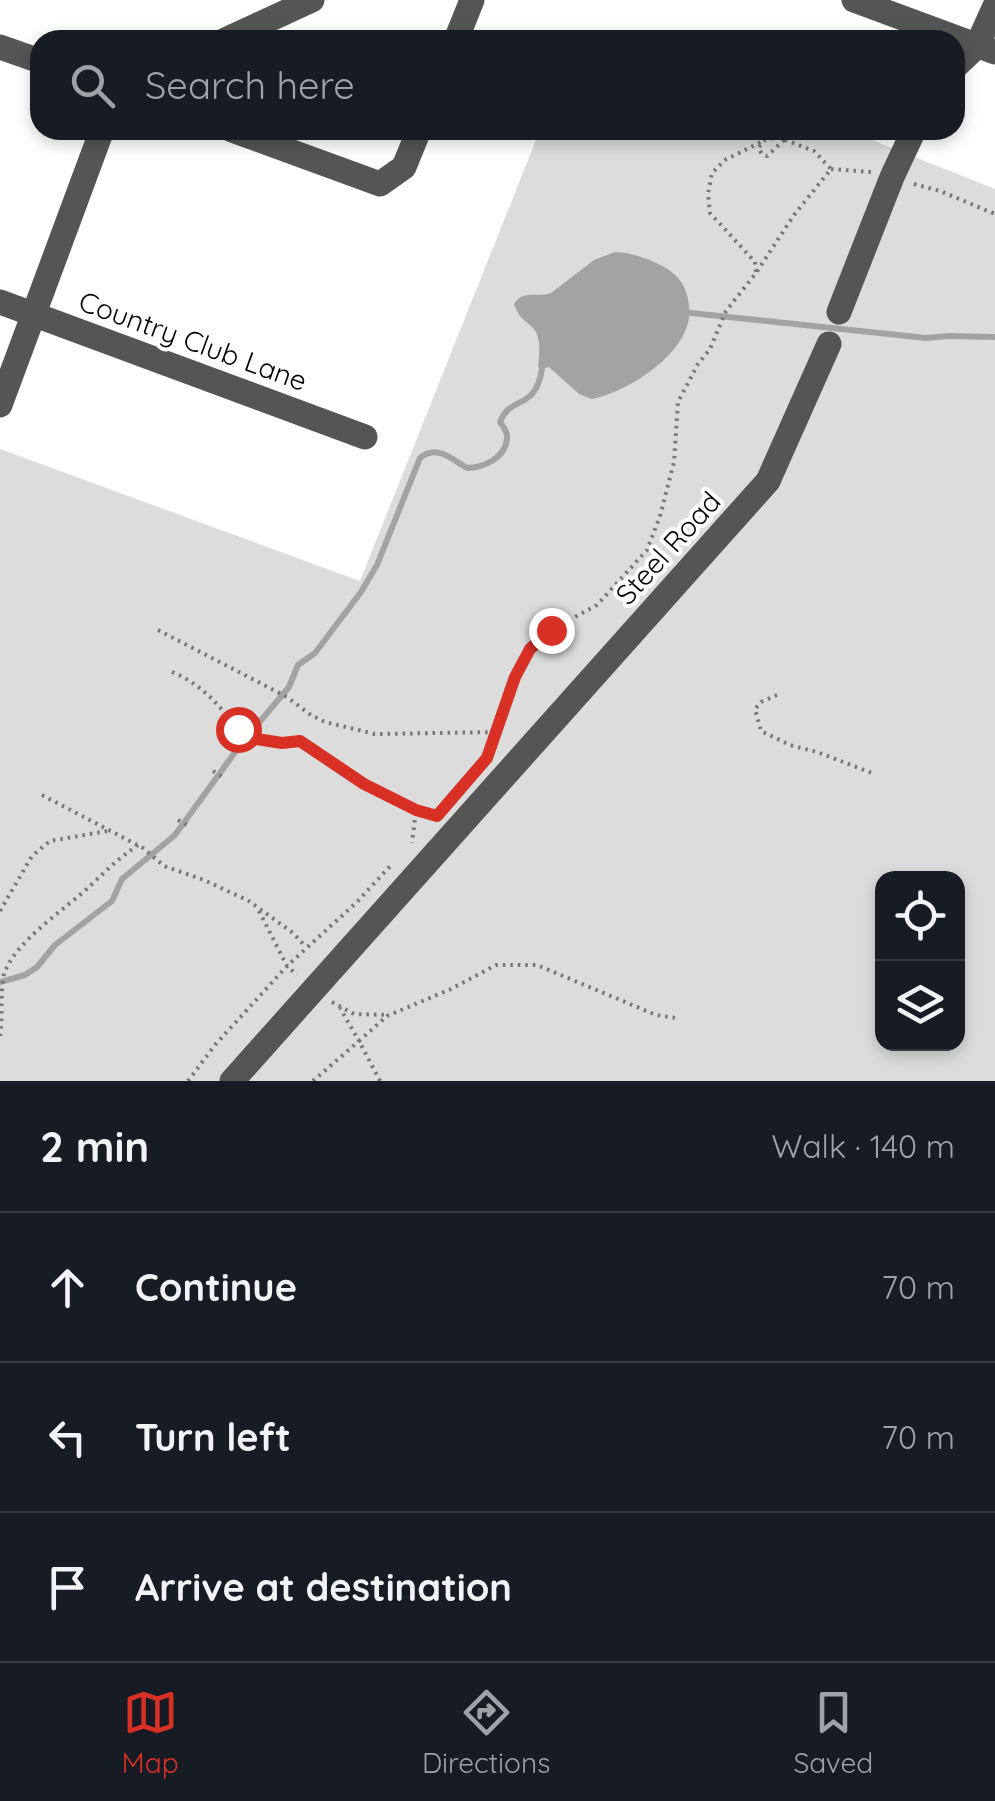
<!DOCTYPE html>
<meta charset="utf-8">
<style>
:root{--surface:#171b24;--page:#20242c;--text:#f1f3f6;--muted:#9ea1a6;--line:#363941;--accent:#d93025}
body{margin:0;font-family:Quicksand,sans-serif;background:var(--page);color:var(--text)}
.controls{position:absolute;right:30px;bottom:30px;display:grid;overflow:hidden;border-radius:20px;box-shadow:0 5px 15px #0003}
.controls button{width:90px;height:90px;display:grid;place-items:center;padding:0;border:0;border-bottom:2px solid var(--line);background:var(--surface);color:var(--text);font:50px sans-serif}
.stop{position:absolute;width:30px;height:30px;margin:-22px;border:8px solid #d93025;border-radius:50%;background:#fff}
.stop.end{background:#d93025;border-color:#fff;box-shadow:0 2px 10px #0008}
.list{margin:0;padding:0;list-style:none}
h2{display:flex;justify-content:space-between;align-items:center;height:130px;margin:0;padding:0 40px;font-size:42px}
h2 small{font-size:32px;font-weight:400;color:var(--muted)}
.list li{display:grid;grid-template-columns:65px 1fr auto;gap:30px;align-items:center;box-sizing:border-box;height:150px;padding:0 40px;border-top:2px solid var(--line)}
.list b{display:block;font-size:38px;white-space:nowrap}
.list em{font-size:32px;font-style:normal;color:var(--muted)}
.icon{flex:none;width:55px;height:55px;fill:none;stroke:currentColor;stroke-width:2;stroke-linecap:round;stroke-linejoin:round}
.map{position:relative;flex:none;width:995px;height:1081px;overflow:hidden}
.search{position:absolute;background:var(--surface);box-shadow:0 5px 15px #0003;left:30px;right:30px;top:30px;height:110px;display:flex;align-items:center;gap:25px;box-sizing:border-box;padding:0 35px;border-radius:30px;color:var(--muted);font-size:38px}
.sheet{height:580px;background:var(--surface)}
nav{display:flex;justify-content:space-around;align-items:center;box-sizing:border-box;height:140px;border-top:2px solid var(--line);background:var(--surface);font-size:28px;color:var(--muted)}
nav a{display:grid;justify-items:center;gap:5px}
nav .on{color:var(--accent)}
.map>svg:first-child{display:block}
.green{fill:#dcdcdc;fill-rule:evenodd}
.water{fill:#a3a3a3}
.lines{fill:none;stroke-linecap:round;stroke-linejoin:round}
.stream{stroke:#a3a3a3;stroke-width:6}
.path{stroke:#777;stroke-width:4;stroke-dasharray:2.5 5;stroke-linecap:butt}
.minor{stroke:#555;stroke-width:25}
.route{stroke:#d93025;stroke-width:12}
.labels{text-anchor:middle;stroke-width:8;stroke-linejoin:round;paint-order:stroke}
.street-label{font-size:28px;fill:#000;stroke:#fff}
</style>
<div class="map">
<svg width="995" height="1081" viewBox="0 0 995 1081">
<rect width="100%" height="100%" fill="#fff"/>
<path class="green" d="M540 130H847L995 189V1081H0V449L360 581ZM882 878H958V1044H882Z"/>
<path class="water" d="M615 252C634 253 650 259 666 268 681 278 687 288 689 305 696 349 630 392 592 399L579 394 549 367 542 369 538 367C539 357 541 341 536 332 529 320 521 324 514 304 523 289 537 298 551 293L594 260Z"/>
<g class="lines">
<path class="stream" d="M691 313 926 338 949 336 995 337
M0 982 25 975 37 967 55 945 112 901 122 879 175 835 241 744 289 687 298 665 315 653 361 592 377 565 420 458C437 444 452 459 467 468 483 468 506 458 507 438 508 433 503 426 500 422 511 394 535 412 542 369"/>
<path class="path" d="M831 169 871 172
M914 184 940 191 995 214
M756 272 755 262 710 213 708 194 712 173 725 160 761 142
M158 630 287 697 311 715 325 722 375 734 497 732 515 677 530 649 551 630 597 605 647 550 660 516 674 462 678 402 698 364 710 349 726 311 756 273 794 215 831 169 814 151 778 137 765 140 758 148 762 154 767 156 783 141H787
M172 672C206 686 222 710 245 737L282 743 300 741C334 770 376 790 416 810L412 843
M777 695 761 702 755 709 761 731 790 745 817 752 872 773
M217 730 238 729
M487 759 497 732
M213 771 223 777
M42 795 143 848 164 866 204 880 249 901 293 933 306 947
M416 810 437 816
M178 820 187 825
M0 911 32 856 50 841 107 831
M259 911 287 966 297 975
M332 1002 354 1014 389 1015
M0 1036C3 1016 0 993 4 974 15 941 66 909 91 885 107 870 119 858 138 845
M188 1081 215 1045 287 966 357 902 393 863
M313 1081 359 1041 340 1008
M380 1081 359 1041 387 1016 451 989 496 965H537L656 1015 676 1018"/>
<path class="minor" d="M854 0 995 52
M225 40 312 0
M456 40 472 0
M0 47 40 61
M955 67 977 46 995 6
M232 130 380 184 404 167 419 130
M0 302 365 437
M839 312 892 177 914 130
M0 405 102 130
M232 1081 768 481 829 344"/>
</g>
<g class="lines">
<path class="route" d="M238 729 244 737 282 743 300 741 364 784 416 810 437 816 487 758 515 677 530 649 551 630"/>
</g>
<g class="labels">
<g class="street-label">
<text transform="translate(193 341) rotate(20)" y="10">Country Club Lane</text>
<text transform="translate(668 548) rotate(-48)" y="10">Steel Road</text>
</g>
</g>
</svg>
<div class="controls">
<button><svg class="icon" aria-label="locate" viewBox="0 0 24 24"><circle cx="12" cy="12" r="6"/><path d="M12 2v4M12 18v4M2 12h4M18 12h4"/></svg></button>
<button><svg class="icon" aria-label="layers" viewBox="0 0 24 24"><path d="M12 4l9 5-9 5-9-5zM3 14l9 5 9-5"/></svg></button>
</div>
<div class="stop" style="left:238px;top:729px"></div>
<div class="stop end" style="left:551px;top:630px"></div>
<div class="search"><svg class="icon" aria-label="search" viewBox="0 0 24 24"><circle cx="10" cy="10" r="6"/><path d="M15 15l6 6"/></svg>Search here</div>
</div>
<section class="sheet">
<h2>2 min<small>Walk · 140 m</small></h2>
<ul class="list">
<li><svg class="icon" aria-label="ahead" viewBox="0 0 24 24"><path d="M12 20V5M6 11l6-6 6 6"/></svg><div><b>Continue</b></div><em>70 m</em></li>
<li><svg class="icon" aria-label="left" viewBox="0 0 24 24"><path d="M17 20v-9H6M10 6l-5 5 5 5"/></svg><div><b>Turn left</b></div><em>70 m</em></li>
<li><svg class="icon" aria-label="arrive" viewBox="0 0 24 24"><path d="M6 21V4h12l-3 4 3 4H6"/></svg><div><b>Arrive at destination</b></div></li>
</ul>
</section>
<nav>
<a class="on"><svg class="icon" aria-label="map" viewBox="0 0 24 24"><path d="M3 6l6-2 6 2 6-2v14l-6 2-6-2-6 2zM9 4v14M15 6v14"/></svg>Map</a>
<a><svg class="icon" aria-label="directions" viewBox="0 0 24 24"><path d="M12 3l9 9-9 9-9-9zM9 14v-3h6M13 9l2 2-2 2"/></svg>Directions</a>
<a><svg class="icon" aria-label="saved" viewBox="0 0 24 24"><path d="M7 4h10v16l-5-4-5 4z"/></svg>Saved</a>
</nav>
